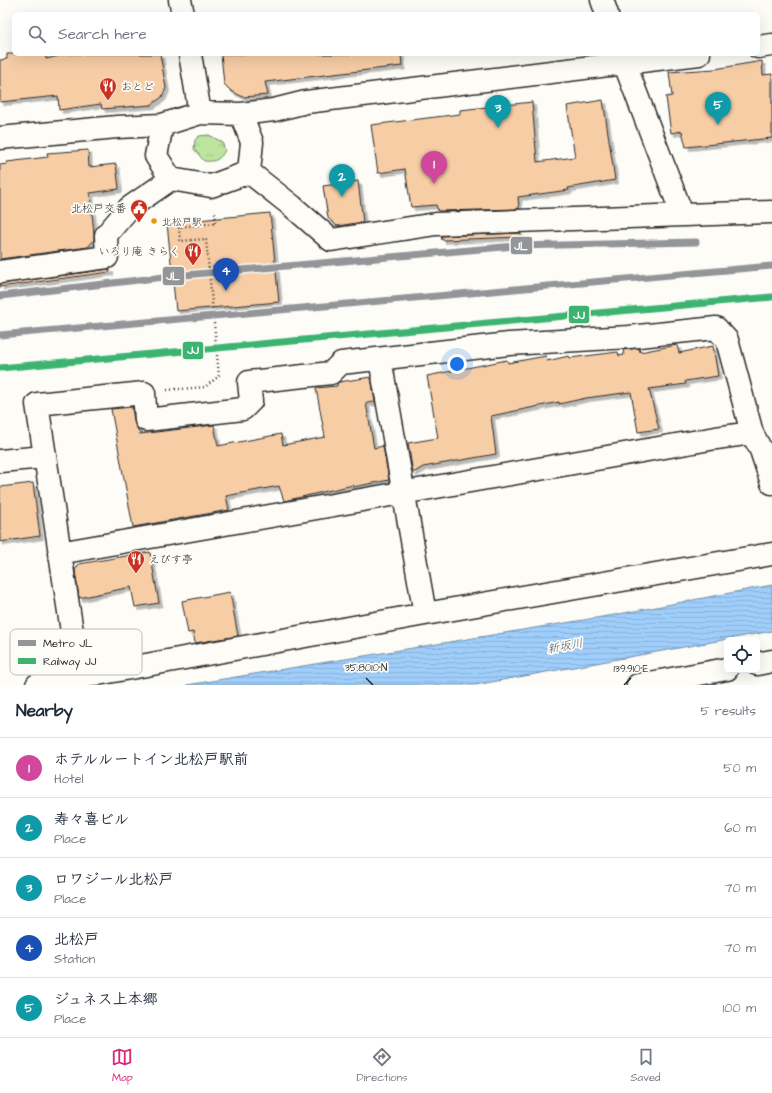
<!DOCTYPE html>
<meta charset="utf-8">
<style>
:root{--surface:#fff;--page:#f2f2f3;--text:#1f2937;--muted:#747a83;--line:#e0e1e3;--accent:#db2777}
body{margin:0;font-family:"Architects Daughter","Klee One",sans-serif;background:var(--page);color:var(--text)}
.controls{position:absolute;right:12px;bottom:12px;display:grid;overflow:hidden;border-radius:6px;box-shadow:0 4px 16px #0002}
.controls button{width:36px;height:36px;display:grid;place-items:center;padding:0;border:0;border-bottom:1px solid var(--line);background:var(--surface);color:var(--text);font:20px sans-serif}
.you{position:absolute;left:457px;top:364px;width:14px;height:14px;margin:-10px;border:3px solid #fff;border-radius:50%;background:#1a73e8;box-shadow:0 0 0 6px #1a73e833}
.badge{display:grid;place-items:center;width:26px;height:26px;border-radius:50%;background:var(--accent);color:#fff;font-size:13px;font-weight:700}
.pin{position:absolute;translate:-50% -33px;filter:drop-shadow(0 1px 2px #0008)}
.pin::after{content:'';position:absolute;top:21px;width:14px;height:12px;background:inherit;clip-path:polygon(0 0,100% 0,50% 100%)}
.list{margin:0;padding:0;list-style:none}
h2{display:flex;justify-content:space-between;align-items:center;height:52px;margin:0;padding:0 16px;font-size:17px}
h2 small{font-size:13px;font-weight:400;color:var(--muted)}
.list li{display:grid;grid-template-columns:26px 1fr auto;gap:12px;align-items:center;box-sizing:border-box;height:60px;padding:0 16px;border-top:1px solid var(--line)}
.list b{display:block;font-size:15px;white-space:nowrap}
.list p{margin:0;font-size:13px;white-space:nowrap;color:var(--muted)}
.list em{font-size:13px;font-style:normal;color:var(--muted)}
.icon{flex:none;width:22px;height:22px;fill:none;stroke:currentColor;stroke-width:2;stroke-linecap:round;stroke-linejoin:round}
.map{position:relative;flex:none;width:772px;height:685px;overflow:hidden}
.search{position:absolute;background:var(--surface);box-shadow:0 4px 16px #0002;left:12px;right:12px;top:12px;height:44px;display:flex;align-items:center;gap:10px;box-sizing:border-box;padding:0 14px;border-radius:6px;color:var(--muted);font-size:15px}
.sheet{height:352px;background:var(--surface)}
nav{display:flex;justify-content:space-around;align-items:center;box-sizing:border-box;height:56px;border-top:1px solid var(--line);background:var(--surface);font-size:11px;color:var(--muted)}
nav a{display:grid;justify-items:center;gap:2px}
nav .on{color:var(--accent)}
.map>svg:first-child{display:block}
.grass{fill:url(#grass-tufts);stroke:#748866}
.water{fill:url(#water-rules);stroke:#718da8}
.building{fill:#f7cda6;stroke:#2b2b2b;filter:url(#shadow)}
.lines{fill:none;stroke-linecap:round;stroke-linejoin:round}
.minor-casing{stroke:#2b2b2b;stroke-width:25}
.path{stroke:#2b2b2b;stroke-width:2.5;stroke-dasharray:1 3;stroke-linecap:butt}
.minor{stroke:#fdfcf7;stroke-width:22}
.rail-1-casing{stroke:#fdfcf7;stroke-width:10}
.rail-1{stroke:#3cb371;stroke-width:7}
.metro-1-casing{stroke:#fdfcf7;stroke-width:10}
.metro-1{stroke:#939598;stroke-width:7}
.ticks{fill:none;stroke:#2b2b2b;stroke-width:1.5}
.bus-dot{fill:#e39a04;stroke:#fdfcf7;stroke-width:1.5}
.labels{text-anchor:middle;stroke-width:3.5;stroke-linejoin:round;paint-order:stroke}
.bus-label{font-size:10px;fill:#2b2b2b;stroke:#fdfcf7;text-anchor:start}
.poi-label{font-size:11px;fill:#2b2b2b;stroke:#fdfcf7;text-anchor:start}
.water-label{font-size:12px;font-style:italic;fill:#4e5c69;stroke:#fdfcf7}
.key{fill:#fdfcf7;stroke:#bebdba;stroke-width:1}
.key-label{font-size:11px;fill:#2b2b2b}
.ticks-label{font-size:10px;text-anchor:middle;fill:#2b2b2b;stroke:#fdfcf7;stroke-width:3.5;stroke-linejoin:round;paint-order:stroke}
.line-badge{stroke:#fdfcf7;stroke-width:1.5}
.badge-label{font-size:11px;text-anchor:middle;font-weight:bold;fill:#fff}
</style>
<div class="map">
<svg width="772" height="685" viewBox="0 0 772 685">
<defs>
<pattern id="grass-tufts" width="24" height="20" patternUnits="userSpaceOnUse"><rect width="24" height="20" fill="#bee5a0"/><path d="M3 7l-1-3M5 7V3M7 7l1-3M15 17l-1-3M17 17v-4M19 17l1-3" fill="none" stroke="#a3c58a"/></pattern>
<pattern id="water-rules" width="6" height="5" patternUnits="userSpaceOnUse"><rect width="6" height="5" fill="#9fcefb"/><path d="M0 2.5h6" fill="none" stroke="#89b1d7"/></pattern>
<filter id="shadow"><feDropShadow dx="3.5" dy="3.5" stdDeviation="0" flood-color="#0004"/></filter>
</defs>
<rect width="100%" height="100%" fill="#fdfcf7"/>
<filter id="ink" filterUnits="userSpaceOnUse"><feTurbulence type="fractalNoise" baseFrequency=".025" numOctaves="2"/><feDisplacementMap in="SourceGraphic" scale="8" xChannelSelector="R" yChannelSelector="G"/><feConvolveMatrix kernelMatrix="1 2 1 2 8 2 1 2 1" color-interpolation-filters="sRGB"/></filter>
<g filter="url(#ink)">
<path class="grass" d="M209 135 222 142 225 150C220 160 215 162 204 161L194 149 195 140 199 136Z"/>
<path class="water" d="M772 585V631L475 685H187L614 615Z"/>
<path class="building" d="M7 54H46V59L67 54H160L166 88 162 97 151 105 102 109 101 104 59 110 58 96 0 102V60L7 59Z
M221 54H401L402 66 265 82 268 95 243 97 231 91 224 84Z
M762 61 763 75 772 74V138L686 147 682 131 671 133 666 97 672 96 669 72 715 69Z
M603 100 615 180 568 188 569 190 518 197 519 209 438 211 436 205 411 207 405 169 378 173 371 125 460 114V110L532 102 537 162 575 157 567 106Z
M88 150 89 167 116 164 119 189 90 193 94 234V240L88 247 0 259V165L7 164V162L48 157 47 153Z
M358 181 363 222 337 226 328 218 323 186Z
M270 213 279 302 176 311 167 223Z
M521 233V237L442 240 441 236Z
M110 269V272L0 287V284Z
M677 345 679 353 713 346 718 376 685 381 686 384 649 389 659 429 638 432 631 392 586 398 559 404V402L491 416 496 454 423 467 413 473 408 443 438 438 427 376 507 360 508 363 546 356 547 361 569 356 570 358 618 352 619 356 624 355 623 350 639 348 640 352Z
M371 377 375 402 366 403 374 448 383 446 389 480 353 487V485L284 501 279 486 226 496 229 510 133 527 111 409 132 407 134 421 140 434 214 425 218 446 281 434 283 445 325 437 316 388 337 386V383L339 382Z
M33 483 40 536 0 542V487Z
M150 552 159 603 135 607 131 587 79 598 75 570 79 564Z
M230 592 238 636 195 643 193 632 188 633 182 601Z"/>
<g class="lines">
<g class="minor-casing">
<path id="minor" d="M180 0 183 14
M602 0 607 14
M758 47 772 45
M190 54 200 113
M621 54 682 214
M241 114 252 142 249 172 211 186 171 179 156 156 162 125 200 113 241 114 274 110 306 102 699 54
M0 138 117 127 162 125
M249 172 292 206 331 240 436 224 772 212
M0 272 107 257 106 235 129 208 171 179
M380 359 425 614
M0 461 44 457
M59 553 716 438 752 433
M757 664 772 661
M79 677 37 404 144 393 146 420 243 409 251 401 249 382 331 373 341 363 509 344 629 337 716 328 727 340 752 433 761 450 772 483
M37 685 425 614 772 554
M638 685 727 669"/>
</g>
<path class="path" d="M208 268 219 267
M167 390 205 387 219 376 206 239 180 241 179 227 216 223 215 212"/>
<use href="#minor" class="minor"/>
<g class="rail-1-casing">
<path id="rail-1" d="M0 368 772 297"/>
</g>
<use href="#rail-1" class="rail-1"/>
<g class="metro-1-casing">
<path id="metro-1" d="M0 296 173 276 516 246 696 242
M0 335 772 266"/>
</g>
<use href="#metro-1" class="metro-1"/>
</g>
</g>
<path class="ticks" d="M366 678 373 685M624 685 631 678"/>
<defs>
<g id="restaurant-pin" transform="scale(0.9)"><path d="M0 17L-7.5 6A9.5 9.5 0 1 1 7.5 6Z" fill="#c8321e" stroke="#fdfcf7"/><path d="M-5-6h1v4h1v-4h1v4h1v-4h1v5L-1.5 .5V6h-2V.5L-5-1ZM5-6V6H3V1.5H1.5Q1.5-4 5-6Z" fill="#fff"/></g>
<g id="civic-pin" transform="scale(0.9)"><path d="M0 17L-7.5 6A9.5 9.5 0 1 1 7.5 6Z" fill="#c8321e" stroke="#fdfcf7"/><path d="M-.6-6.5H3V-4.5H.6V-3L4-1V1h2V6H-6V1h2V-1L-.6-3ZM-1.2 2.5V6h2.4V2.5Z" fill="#fff"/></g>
</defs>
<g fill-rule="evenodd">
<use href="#restaurant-pin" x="108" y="86"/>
<use href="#civic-pin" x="139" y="208"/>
<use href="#restaurant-pin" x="193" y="251"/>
<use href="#restaurant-pin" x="136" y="559"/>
</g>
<circle class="bus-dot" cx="154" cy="221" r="3.5"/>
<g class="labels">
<g class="bus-label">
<text x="162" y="225">北松戸駅</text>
</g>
<g class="poi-label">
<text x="121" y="90">おとど</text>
<text x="126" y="212" text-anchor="end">北松戸交番</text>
<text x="180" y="255" text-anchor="end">いろり庵 きらく</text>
<text x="149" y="563">えびす亭</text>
</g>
<g class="water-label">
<text transform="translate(565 646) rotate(-11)" y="4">新坂川</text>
</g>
</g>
<rect x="10" y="629" width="132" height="46" rx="6" class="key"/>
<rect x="18" y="640" width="18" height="6" fill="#939598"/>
<rect x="18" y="658" width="18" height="6" fill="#3cb371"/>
<g class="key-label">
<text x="43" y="647">Metro JL</text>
<text x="43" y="665">Railway JJ</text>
</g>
<g class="ticks-label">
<text x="366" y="671">35.8010°N</text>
<text x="631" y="672">139.910°E</text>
</g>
<g class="line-badge">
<rect x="510" y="236" width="23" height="19" rx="4" fill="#939598"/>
<rect x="162" y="266" width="23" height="20" rx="4" fill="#939598"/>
<rect x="568" y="305" width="22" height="19" rx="4" fill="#3cb371"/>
<rect x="182" y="341" width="22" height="19" rx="4" fill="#3cb371"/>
</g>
<g class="badge-label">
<text x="521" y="250">JL</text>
<text x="173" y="280">JL</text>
<text x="579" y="319">JJ</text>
<text x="193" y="354">JJ</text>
</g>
</svg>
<div class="controls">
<button><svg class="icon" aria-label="locate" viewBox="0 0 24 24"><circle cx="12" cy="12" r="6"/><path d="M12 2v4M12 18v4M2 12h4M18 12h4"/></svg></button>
</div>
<div class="you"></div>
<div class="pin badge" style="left:434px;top:184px;background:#d1479c">1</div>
<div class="pin badge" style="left:342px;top:197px;background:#0f9aa8">2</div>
<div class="pin badge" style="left:498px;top:128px;background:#0f9aa8">3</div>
<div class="pin badge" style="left:226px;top:291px;background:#1a4fb4">4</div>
<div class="pin badge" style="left:718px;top:125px;background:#0f9aa8">5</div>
<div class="search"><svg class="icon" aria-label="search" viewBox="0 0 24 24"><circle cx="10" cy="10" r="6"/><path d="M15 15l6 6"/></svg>Search here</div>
</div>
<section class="sheet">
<h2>Nearby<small>5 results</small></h2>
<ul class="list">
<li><span class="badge" style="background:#d1479c">1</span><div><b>ホテルルートイン北松戸駅前</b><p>Hotel</p></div><em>50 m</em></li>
<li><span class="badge" style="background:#0f9aa8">2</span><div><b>寿々喜ビル</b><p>Place</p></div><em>60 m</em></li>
<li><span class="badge" style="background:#0f9aa8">3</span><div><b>ロワジール北松戸</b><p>Place</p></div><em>70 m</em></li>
<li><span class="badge" style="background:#1a4fb4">4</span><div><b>北松戸</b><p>Station</p></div><em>70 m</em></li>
<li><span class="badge" style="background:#0f9aa8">5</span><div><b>ジュネス上本郷</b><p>Place</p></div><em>100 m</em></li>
</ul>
</section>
<nav>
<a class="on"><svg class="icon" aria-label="map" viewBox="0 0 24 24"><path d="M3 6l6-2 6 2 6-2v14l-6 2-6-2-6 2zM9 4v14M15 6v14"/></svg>Map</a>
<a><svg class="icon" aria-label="directions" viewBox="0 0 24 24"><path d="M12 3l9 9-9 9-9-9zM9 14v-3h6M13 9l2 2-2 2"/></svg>Directions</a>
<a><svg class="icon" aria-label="saved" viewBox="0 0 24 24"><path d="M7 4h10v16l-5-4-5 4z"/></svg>Saved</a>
</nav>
